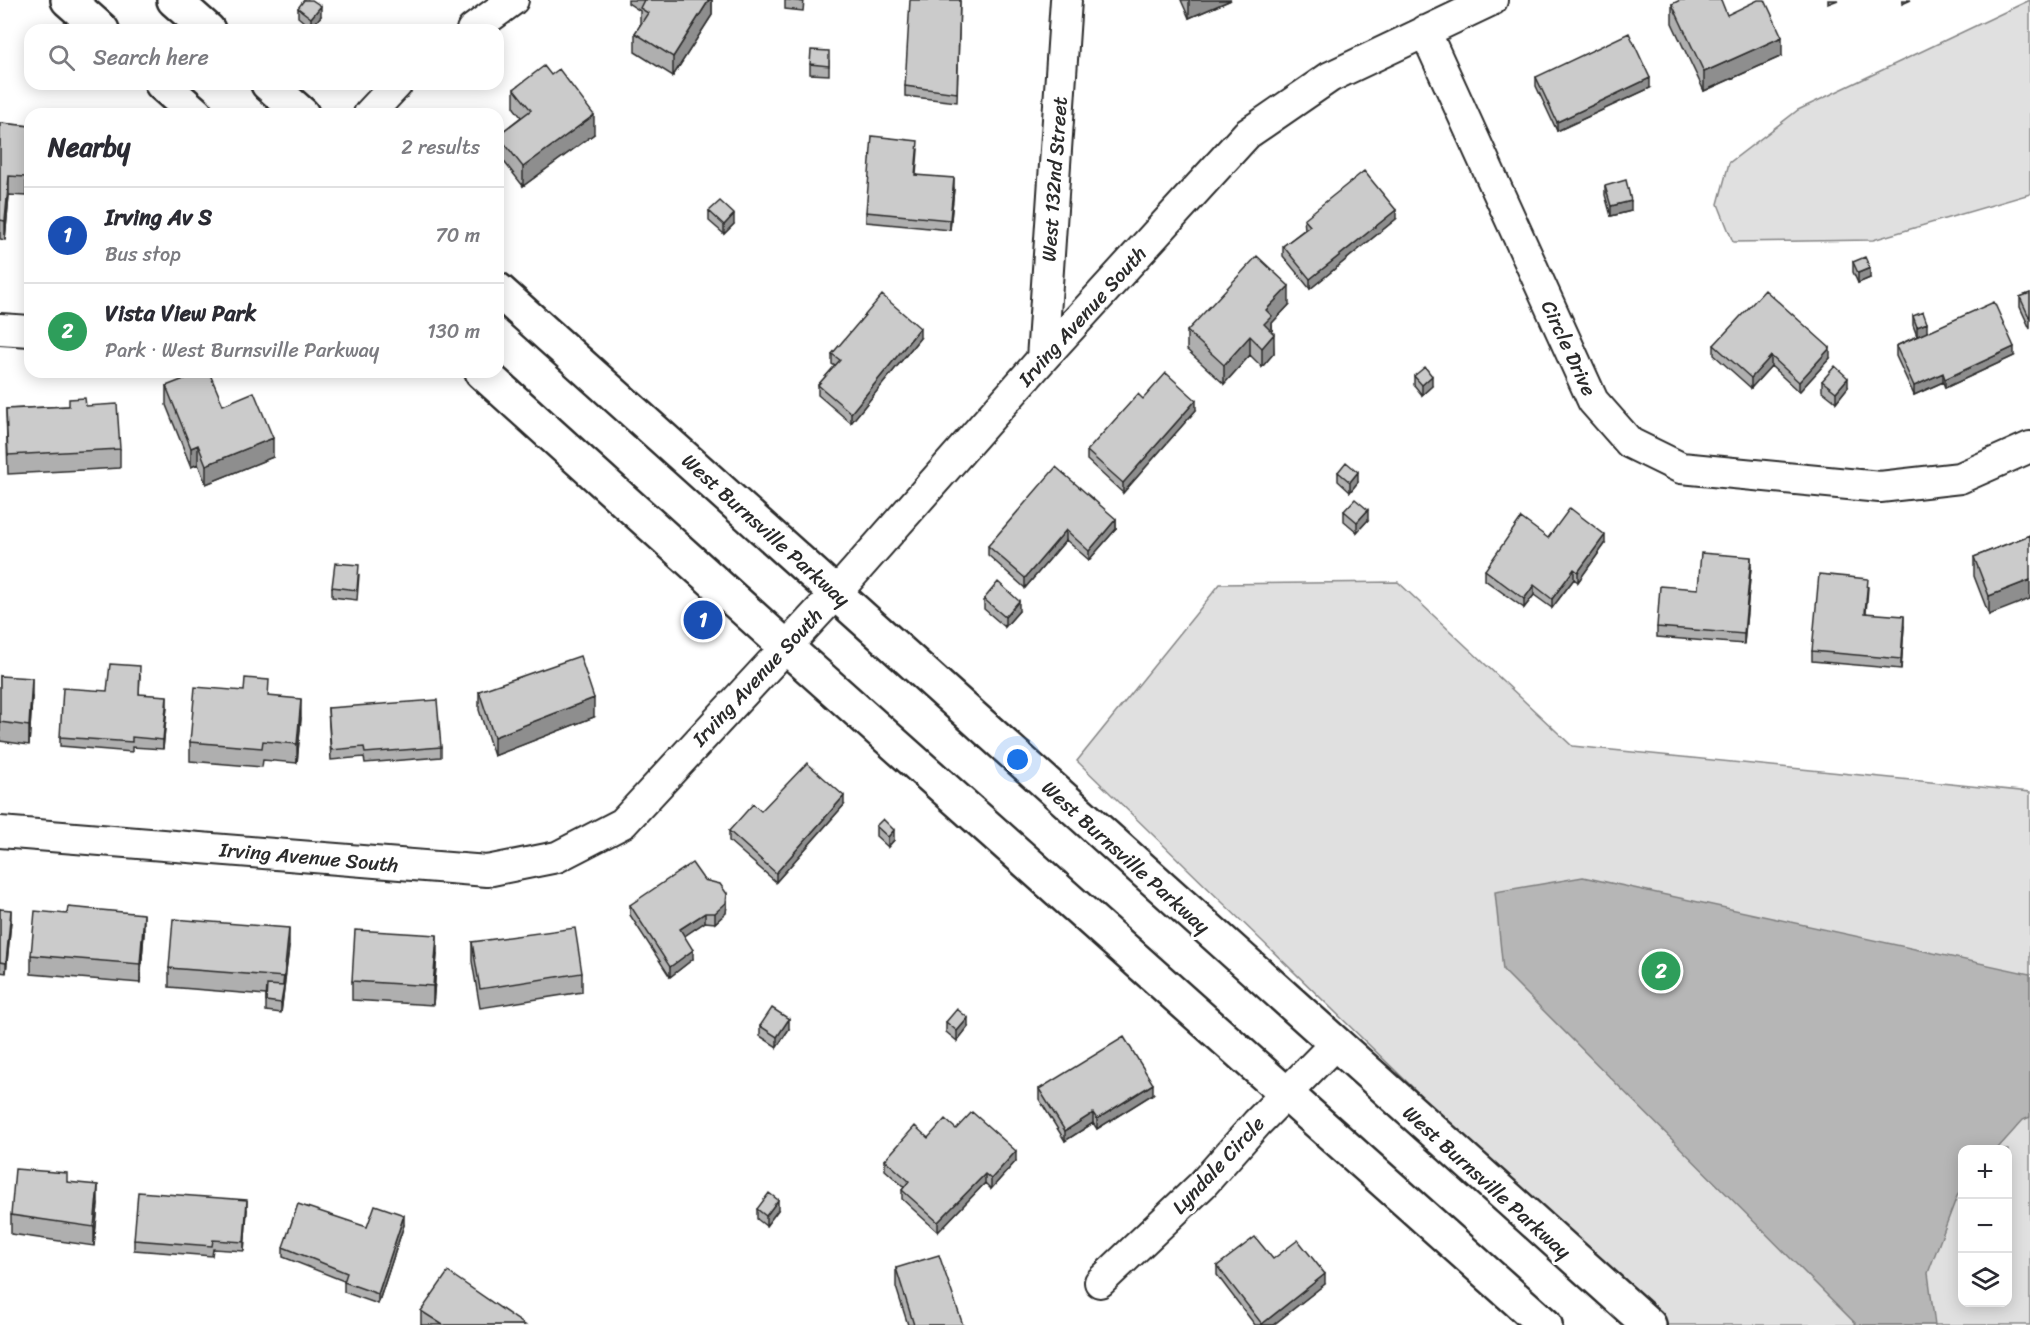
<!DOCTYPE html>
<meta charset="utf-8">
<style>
:root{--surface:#fff;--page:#f7f7f7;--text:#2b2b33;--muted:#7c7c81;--line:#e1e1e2;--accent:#1f6fb2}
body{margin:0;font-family:Sriracha,sans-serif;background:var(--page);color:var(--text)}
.controls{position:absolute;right:18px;bottom:18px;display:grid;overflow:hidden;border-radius:12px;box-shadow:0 3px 15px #0003}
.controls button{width:54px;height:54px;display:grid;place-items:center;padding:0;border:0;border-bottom:2px solid var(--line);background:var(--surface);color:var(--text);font:30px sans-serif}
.you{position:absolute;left:1018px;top:760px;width:21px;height:21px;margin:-15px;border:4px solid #fff;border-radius:50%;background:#1a73e8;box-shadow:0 0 0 9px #1a73e833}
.badge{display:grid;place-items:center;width:39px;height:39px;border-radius:50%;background:var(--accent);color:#fff;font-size:20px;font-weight:700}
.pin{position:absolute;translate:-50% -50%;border:3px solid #fff;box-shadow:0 2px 6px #0006}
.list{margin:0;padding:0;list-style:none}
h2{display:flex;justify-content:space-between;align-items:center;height:78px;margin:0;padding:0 24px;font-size:26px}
h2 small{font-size:20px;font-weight:400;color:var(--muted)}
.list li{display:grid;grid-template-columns:39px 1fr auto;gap:18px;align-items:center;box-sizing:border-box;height:96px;padding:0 24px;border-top:2px solid var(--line)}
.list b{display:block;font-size:22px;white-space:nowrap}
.list p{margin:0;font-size:20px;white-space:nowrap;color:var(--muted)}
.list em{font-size:20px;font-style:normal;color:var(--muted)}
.icon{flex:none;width:33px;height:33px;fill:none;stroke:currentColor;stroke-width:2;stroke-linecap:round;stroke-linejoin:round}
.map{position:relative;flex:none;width:2030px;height:1325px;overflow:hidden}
.search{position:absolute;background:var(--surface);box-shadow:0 3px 15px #0003;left:24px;top:24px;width:480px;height:66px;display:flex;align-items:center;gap:15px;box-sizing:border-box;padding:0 21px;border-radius:18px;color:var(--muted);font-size:22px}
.panel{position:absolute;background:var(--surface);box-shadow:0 3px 15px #0003;left:24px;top:108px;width:480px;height:270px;border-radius:18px}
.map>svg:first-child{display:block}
.green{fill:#e0e0e0;stroke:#868686;stroke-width:1.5;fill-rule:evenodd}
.water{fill:#b6b6b6;stroke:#7e7e7e;stroke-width:1.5}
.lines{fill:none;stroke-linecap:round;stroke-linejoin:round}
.minor-casing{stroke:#2b2b2b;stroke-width:34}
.tertiary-casing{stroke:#2b2b2b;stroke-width:38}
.minor{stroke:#fff;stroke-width:30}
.tertiary{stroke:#fff;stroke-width:33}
.wall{fill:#afafaf;stroke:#2b2b2b;stroke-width:1.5}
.shaded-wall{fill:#8e8e8e;stroke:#2b2b2b;stroke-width:1.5}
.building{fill:#cbcbcb;stroke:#2b2b2b;stroke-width:1.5}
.labels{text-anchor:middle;stroke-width:6;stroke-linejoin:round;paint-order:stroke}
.street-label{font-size:20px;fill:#2b2b2b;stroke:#fff}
</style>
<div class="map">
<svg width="2030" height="1325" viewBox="0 0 2030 1325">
<rect width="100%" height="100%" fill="#fff"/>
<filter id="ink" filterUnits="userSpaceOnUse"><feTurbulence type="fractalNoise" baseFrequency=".0167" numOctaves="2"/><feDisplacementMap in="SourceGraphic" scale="12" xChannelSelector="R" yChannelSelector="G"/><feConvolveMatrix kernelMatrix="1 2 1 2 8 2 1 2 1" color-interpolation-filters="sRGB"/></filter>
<g filter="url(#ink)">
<path class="green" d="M2030 0V194L1873 240 1733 242 1718 204 1729 163 1798 110Z
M1398 582 1572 746 2030 792V1325H1657L1077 761 1220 584ZM1962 1150H2008V1302H1962Z"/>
<path class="water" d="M1583 877 2030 974V1117L2023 1120 1997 1149 1962 1150V1189L1957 1196 1928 1273 1935 1325H1857L1503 970 1495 892Z"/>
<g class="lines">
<g class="minor-casing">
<path id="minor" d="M472 30 513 0
M1425 31 1593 401 1630 443 1681 468 1880 487 1960 478 2030 447
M369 114 397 84
M0 329 30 331
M1042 359 1066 0
M0 832 487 871 557 857 623 823 836 593 1042 359 1247 134 1330 77 1492 0
M1100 1282 1202 1185 1257 1123 1334 1045"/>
</g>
<g class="tertiary-casing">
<path id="tertiary" d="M68 0 102 30
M174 0 208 30
M162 84 196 114
M268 84 302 114
M498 290C882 634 1263 982 1649 1325
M482 372 786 647 1545 1325"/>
</g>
<use href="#minor" class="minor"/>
<use href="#tertiary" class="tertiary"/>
</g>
<path class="wall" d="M628 0H712V15L673 76 635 52V33L640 26V11L628 3Z
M785 0H804L803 11 785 9Z
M960 0 957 102 905 96V86Z
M1181 0H1231L1189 18Z
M1672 4 1727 15 1782 56 1704 91 1672 23Z
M298 8 321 16 311 28 298 17Z
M829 61V75L810 74V64Z
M1536 77 1650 88 1557 131 1536 86Z
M514 89 594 134 523 186 498 154V135L521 117 514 108Z
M0 123 30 126V151L26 196 9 195 5 240 0 239Z
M918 150 916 175 954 188 950 230 866 222V212Z
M1605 186 1631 211 1611 216 1605 195Z
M709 211 734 224 724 234 709 221Z
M1304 219H1396L1310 289 1283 256V246L1305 229Z
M1853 262 1870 278 1858 283 1853 272Z
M2030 293V329L2020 307V297Z
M1289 305 1272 323 1274 353 1262 367 1250 355 1224 384 1187 350V331Z
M1913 316 1927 332 2014 356 1945 388 1943 382 1914 395 1896 356V346L1917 336 1913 325Z
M920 338 851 423 818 395V385L835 366 832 364V354Z
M1714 345 1830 358 1799 392 1771 366 1751 388 1714 355Z
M1414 376 1432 386 1422 395 1414 385Z
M1822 381 1848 387 1836 402 1822 391Z
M166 386 223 405 273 457 206 484 198 464 191 467 166 405Z
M1143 399 1196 410 1123 493 1087 460V451Z
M69 406H86L120 449V468L8 474 6 409Z
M1338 472 1358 482 1350 492 1338 481Z
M1344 511 1368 520 1357 532 1344 521Z
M1116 519V529L1089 560 1066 540 1025 588 988 555V546Z
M2030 535 1989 615 1974 576V557Z
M1548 538 1605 544 1578 582 1574 579 1552 608 1534 595 1524 608 1485 580V570Z
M1751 567 1744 644 1657 637V627L1698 589Z
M359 575 357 600 332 597V587Z
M1868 588 1866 613 1904 626 1901 669 1812 661V651Z
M984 599 1019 611 1005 627 984 609Z
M0 676 32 697 29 745 0 741Z
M140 676 139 694 167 706 163 749 132 747V752L60 746V737L107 691Z
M479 691 594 717 494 756 479 710Z
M269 697 301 718 297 763 263 760 262 767 190 761V742Z
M328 708 441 747V757L365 763 364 757 331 760Z
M844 805 776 882 729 841V831L761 811Z
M876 826 894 840 888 847 876 836Z
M704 880 727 904 726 913 715 923 705 922 684 936 693 959 670 977 630 915V905Z
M0 909 11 920 6 973 0 972Z
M144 933 140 983 31 974V955Z
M472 942 582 973V992L480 1008 472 961Z
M289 947 281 1013 266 1011V995L169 987V968Z
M437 954 433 1005 352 1000V981Z
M946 1022 968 1027 957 1041 946 1032Z
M760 1026 789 1029 777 1047 760 1036Z
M1039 1089 1153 1094 1097 1129 1093 1123 1065 1141 1039 1099Z
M956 1129 1016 1161 991 1189 985 1183 938 1232 902 1199V1190L904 1187 885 1170V1160L928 1138Z
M67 1182 98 1204 94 1246 11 1234V1215Z
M757 1209 778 1210 766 1226 757 1219Z
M247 1210 244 1251 213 1249 212 1256 134 1250V1240Z
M404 1225 378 1304 344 1292V1281L283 1257V1247L367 1227Z
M1273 1259 1325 1284 1273 1325H1255L1217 1275V1266Z
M896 1268 963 1325H908L896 1287Z
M421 1311 525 1325H421Z"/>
<path class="shaded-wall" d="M709 0H712V15L673 76V57Z
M1189 0H1231L1189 18Z
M1828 0H1838L1828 4Z
M1902 0H1911L1902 4Z
M321 6V16L311 28V18Z
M1782 37V56L1704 91V72Z
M1650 78V88L1557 131V122Z
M594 115V134L523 186V167Z
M30 132V151L26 196V177Z
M9 176V195L5 240V221Z
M954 178V188L950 230V220Z
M1631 201V211L1611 216V206Z
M1396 210V219L1310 289V279Z
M734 214V224L724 234V225Z
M1870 268V278L1858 283V273Z
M1289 286V305L1272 323V335L1264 324 1266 310Z
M1927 323V333L1917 336V327Z
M920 328V338L851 423V413Z
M1274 334V353L1262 367V348Z
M1250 336V355L1224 384V365Z
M2014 347V356L1945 388V379Z
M1830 348V358L1799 392V382Z
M1771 356V366L1751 388V378Z
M1943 373V382L1914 395V386Z
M1432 376V386L1422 395V385Z
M1848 378V387L1836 402V392Z
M1196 400V410L1123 493V483Z
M273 438V457L206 484V465Z
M198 445V464L191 467V448Z
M1358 472V482L1350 492V482Z
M1368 510V520L1357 532V522Z
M1116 519V529L1089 560V551Z
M1066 530V540L1025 588V578Z
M1605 535V544L1578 582V572Z
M1751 557V567L1744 644V634Z
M1574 569V579L1552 608V599Z
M2030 580V599L1989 615V596Z
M1534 585V595L1524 608V599Z
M1019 601V611L1005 627V617Z
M1904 616V626L1901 669V659Z
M32 678V697L29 745V726Z
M167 696V706L163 749V740Z
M594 698V717L494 756V737Z
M301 699V718L297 763V744Z
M844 796V805L776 882V873Z
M894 830V840L888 847V837Z
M727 894V904L726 913 715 923V913Z
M11 910V920L6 973V963Z
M705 913V922L680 939V929Z
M144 914V933L140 983V964Z
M289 928V947L281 1013V1003Z
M437 935V954L433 1005V986Z
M693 950V959L670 977V967Z
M968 1018V1027L957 1041V1031Z
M789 1019V1029L777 1047V1037Z
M1153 1084V1094L1097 1129V1119Z
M1093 1113V1123L1065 1141V1131Z
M1016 1151V1161L991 1189V1179Z
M985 1174V1183L938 1232V1222Z
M98 1185V1204L94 1246V1227Z
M247 1200V1210L244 1251V1242Z
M778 1200V1210L766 1226V1216Z
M404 1215V1225L378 1304V1294Z
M1325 1274V1284L1273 1325H1262V1324Z"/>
<path class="building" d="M304 0H312L321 6 311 18 298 8Z
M644 0H709L673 57 635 33 648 13 640 8Z
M789 0H803V2Z
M910 0H960L957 93 905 86Z
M1680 0H1721L1727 15 1758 0H1765L1782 37 1704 72 1672 4Z
M1629 33 1650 78 1557 122 1536 77Z
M811 50 829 51V66L810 64Z
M544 66 551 75 559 69 594 115 523 167 498 135 531 110 514 89Z
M0 123 30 126 26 177 9 176 5 221 0 220Z
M872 136 918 141 915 175 954 178 950 220 866 212Z
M1364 171 1396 210 1310 279 1283 246 1310 226 1304 219Z
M1626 180 1631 201 1611 206 1605 186Z
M720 201 734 214 724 225 709 211Z
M1257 256 1289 286 1266 310 1272 316 1264 324 1274 334 1262 348 1250 336 1224 365 1187 331Z
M1865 257 1870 268 1858 273 1853 262Z
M1765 290 1830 348 1799 382 1771 356 1751 378 1714 345Z
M2030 293V319L2020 297Z
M882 295 920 328 851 413 818 385 840 360 832 354Z
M1994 302 2014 347 1945 379 1943 373 1914 386 1896 346Z
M1923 312 1927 323 1917 327 1913 316Z
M1835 366 1848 378 1836 392 1822 381Z
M1425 367 1432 376 1422 385 1414 376Z
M202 372H209L223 405 254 392 273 438 206 465 198 445 191 448 166 386Z
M1166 373 1196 400 1123 483 1087 451 1138 394 1143 399Z
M85 398 86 406 117 404 120 449 8 455 6 409 69 406V399Z
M1346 462 1358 472 1350 482 1338 472Z
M1056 467 1116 519 1089 551 1066 530 1025 578 988 546Z
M1355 499 1368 510 1357 522 1344 511Z
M1570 508 1605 535 1578 572 1574 569 1552 599 1534 585 1524 599 1485 570 1521 518 1548 538Z
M2030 535V580L1989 596 1974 557Z
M1701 553 1751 557 1744 634 1657 627 1660 586 1698 589Z
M335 563 359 565 357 590 332 587Z
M1819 574 1868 579 1865 613 1904 616 1901 659 1812 651Z
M998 582 1019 601 1005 617 984 599Z
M580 656 594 698 494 737 479 691Z
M110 664 140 666 139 694 167 696 163 740 132 737V742L60 737 63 688 107 691Z
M0 676 32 678 29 726 0 722Z
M245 678 269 680 268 696 301 699 297 744 263 741 262 748 190 742 195 687 244 691Z
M437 700 441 747 365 753 364 747 331 750 328 708Z
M807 763 844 796 776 873 729 831 753 804 761 811Z
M883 819 894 830 888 837 876 826Z
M692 863 704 880 720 884 727 894 726 903 715 913H705L680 929 693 950 670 967 630 905Z
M68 907 144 914 140 964 31 955 35 911 67 914Z
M0 909 11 910 6 963 0 962Z
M173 919 289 928 284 977 169 968Z
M575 928 582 973 480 989 472 942Z
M355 930 437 935 433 986 352 981Z
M267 985 284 986 281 1003 266 1001Z
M772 1008 789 1019 777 1037 760 1026Z
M957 1009 968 1018 957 1031 946 1022Z
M1124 1037 1153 1084 1097 1119 1093 1113 1065 1131 1039 1089Z
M972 1112 1016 1151 991 1179 985 1174 938 1222 902 1190 909 1181 885 1160 915 1126 928 1138 945 1119 956 1129Z
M15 1169 67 1173V1182L98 1185 94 1227 11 1215Z
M138 1192 247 1200 244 1242 213 1240 212 1246 134 1240Z
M769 1193 778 1200 766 1216 757 1209Z
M298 1204 367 1227 375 1205 404 1215 378 1294 344 1282 347 1273 283 1247Z
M1255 1237 1273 1259 1298 1240 1325 1274 1262 1324 1217 1266Z
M939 1255 963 1325H914L896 1268Z
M448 1272 525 1325H443L421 1311Z"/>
</g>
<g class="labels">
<g class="street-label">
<text transform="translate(1054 179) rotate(-86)" y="7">West 132nd Street</text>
<text transform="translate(1082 316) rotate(-48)" y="7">Irving Avenue South</text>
<text transform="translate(1569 348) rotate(65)" y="7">Circle Drive</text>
<text transform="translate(766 530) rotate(42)" y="7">West Burnsville Parkway</text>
<text transform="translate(757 677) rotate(-47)" y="7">Irving Avenue South</text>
<text transform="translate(309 857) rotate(5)" y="7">Irving Avenue South</text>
<text transform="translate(1126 857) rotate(42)" y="7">West Burnsville Parkway</text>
<text transform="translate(1218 1165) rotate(-47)" y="7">Lyndale Circle</text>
<text transform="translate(1487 1182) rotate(42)" y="7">West Burnsville Parkway</text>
</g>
</g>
</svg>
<div class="controls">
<button>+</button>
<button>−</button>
<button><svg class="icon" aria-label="layers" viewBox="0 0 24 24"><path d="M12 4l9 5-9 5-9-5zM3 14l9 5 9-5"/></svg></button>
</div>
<div class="you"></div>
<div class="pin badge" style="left:703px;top:620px;background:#1a4fb4">1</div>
<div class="pin badge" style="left:1661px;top:971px;background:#2e9e5b">2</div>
<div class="search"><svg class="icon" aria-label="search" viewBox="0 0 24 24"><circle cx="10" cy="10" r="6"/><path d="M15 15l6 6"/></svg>Search here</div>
<section class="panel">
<h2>Nearby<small>2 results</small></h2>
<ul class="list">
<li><span class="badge" style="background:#1a4fb4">1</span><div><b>Irving Av S</b><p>Bus stop</p></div><em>70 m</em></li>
<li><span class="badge" style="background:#2e9e5b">2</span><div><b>Vista View Park</b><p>Park · West Burnsville Parkway</p></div><em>130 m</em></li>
</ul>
</section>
</div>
